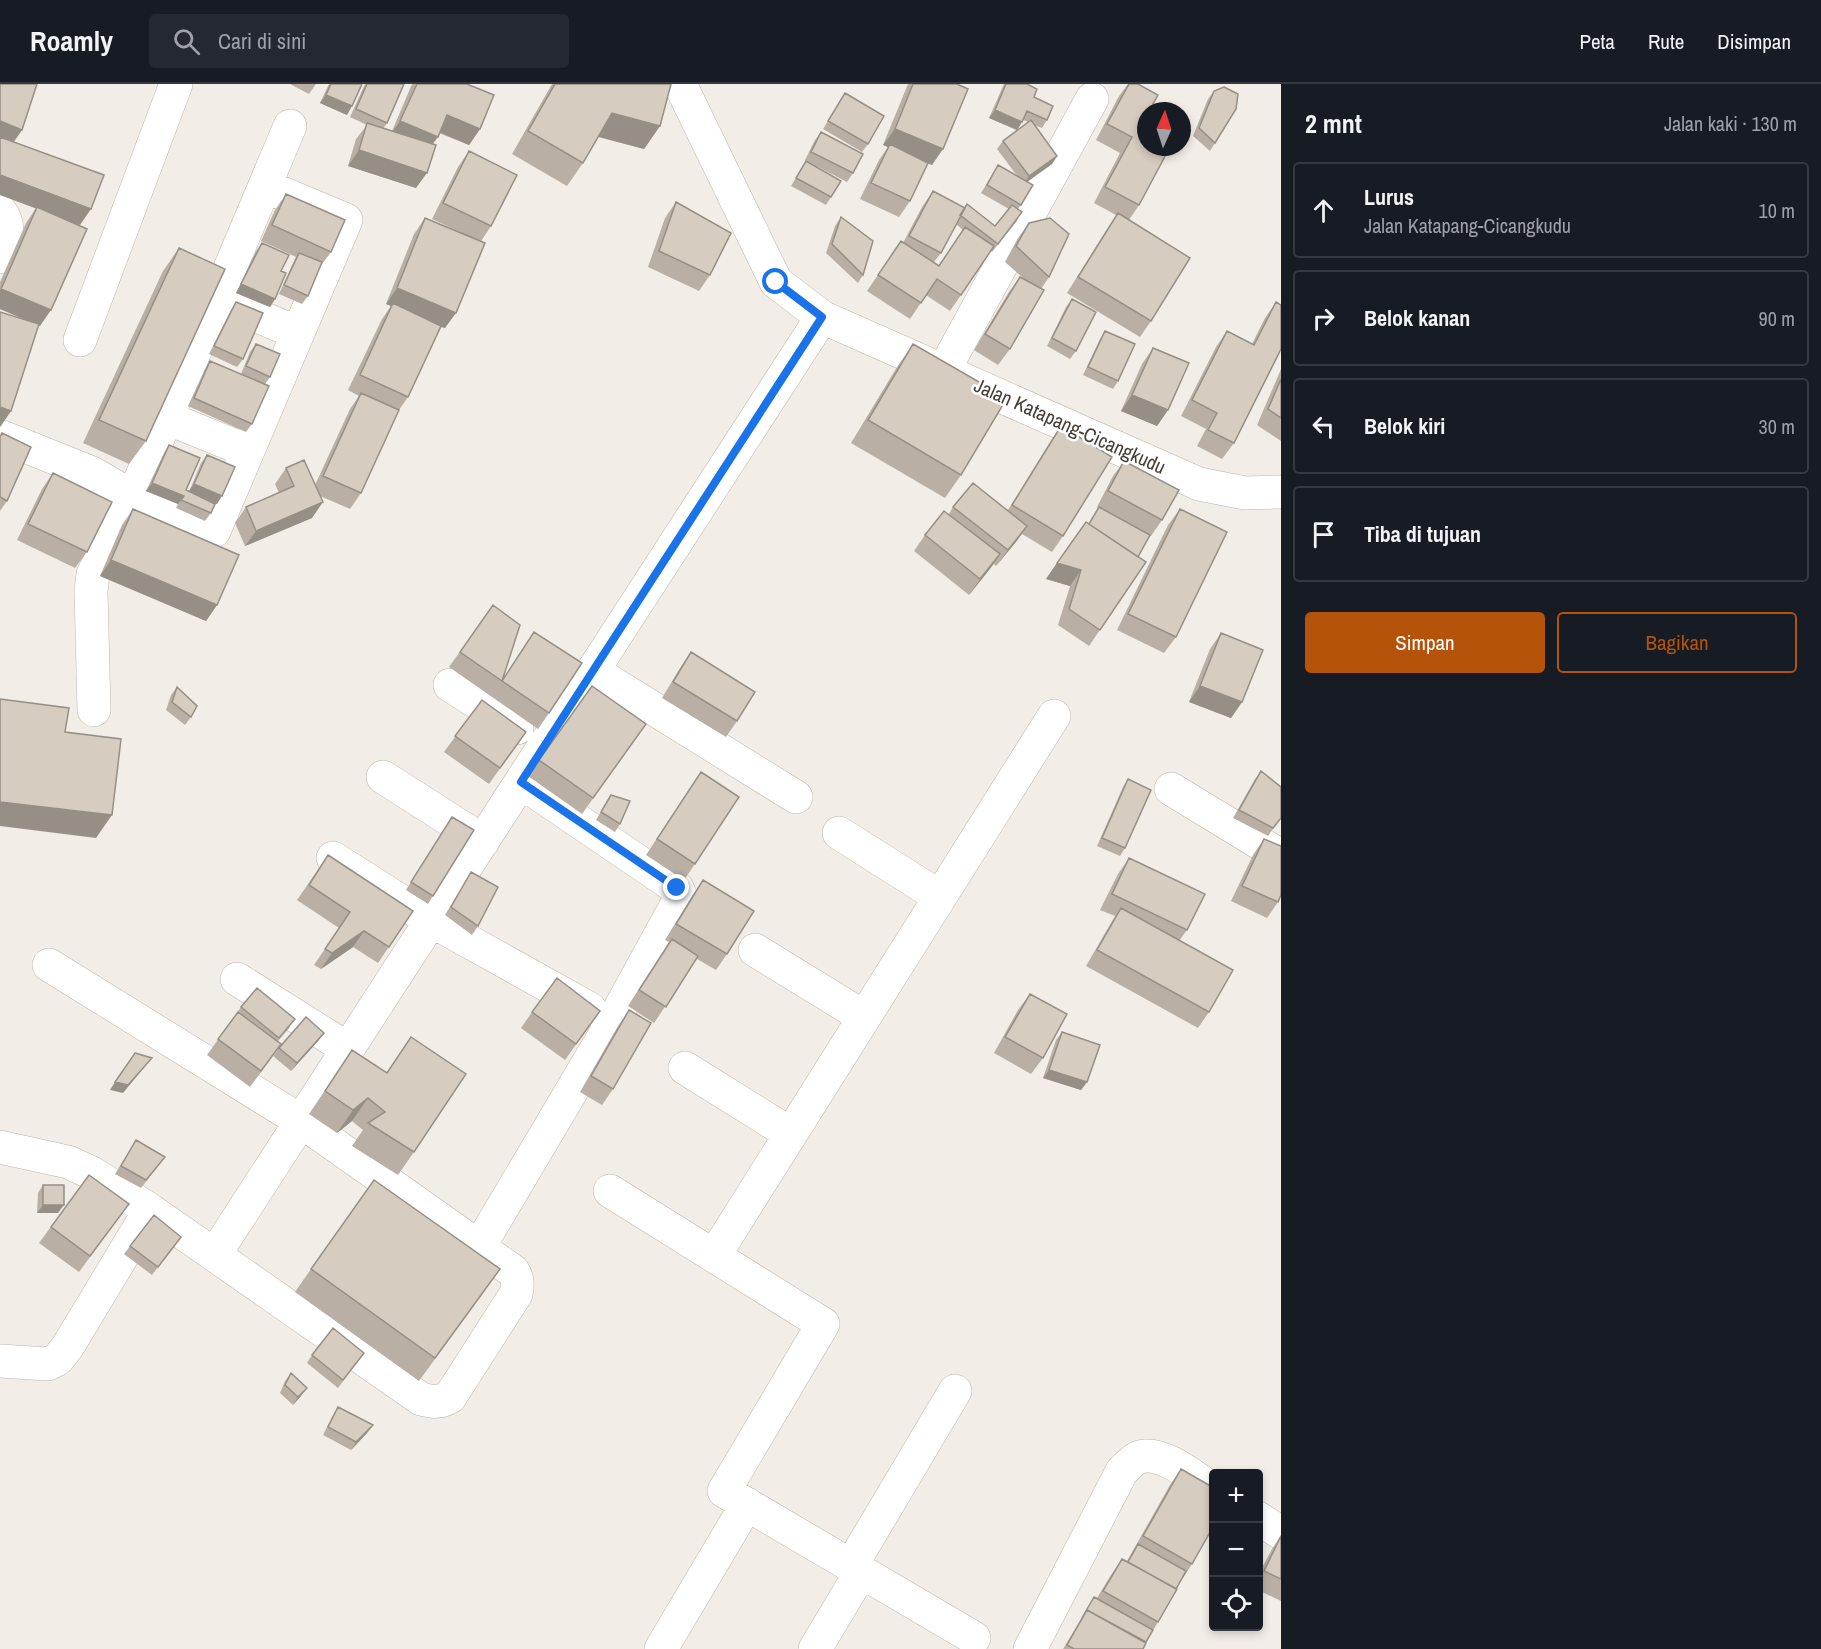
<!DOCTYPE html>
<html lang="id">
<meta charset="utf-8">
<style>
:root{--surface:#171b24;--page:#242831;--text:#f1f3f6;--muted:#9ea1a6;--line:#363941;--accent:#b45309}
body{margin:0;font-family:"Archivo Narrow",sans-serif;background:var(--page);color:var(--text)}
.controls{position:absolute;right:18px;bottom:18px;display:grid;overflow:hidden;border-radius:6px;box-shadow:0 3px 9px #0003}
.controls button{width:54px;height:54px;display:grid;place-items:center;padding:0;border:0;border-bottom:2px solid var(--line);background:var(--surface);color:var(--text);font:30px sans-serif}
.compass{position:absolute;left:1137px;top:18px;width:54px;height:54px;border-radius:50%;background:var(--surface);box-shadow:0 3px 9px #0003;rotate:3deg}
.stop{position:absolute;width:18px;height:18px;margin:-14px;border:4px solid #1a73e8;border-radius:50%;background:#fff}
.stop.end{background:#1a73e8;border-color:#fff;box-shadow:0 2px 6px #0008}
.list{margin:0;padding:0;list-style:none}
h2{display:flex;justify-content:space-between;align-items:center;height:78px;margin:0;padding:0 24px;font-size:26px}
h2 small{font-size:20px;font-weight:400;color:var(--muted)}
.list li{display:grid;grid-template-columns:39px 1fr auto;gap:18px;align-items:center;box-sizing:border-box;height:96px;margin:0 12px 12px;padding:0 12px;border:2px solid var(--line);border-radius:6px}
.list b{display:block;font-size:22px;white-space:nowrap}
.list p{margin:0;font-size:20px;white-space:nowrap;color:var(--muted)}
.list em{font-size:20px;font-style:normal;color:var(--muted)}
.actions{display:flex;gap:12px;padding:18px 24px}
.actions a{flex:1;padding:14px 0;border:2px solid var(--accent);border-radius:6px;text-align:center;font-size:21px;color:var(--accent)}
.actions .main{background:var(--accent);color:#fff}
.icon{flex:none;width:33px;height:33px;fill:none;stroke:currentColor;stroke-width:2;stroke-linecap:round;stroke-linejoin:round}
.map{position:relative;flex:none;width:1281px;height:1565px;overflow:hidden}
header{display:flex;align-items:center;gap:36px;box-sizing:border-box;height:84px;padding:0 30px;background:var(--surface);border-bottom:2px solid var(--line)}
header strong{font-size:28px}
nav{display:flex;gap:33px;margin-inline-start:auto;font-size:21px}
.search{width:420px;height:54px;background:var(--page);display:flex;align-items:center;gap:15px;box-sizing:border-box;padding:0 21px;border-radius:6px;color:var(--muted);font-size:22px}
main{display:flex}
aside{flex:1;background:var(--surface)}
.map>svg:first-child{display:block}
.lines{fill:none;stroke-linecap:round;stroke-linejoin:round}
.minor-casing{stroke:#beb5aa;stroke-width:34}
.tertiary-casing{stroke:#beb5aa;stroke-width:34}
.minor{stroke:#fff;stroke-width:33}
.tertiary{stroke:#fff;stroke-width:33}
.wall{fill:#b9afa5;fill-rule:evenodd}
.shaded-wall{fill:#968f86}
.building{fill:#d7ccc0;stroke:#968f86;stroke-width:1.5}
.route{stroke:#1a73e8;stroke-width:8}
.labels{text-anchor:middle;stroke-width:5;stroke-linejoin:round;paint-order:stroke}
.street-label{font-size:20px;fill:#453e36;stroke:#fff}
</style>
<header>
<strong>Roamly</strong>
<div class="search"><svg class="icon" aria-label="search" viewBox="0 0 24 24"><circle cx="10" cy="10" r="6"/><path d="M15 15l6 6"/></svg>Cari di sini</div>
<nav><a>Peta</a><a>Rute</a><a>Disimpan</a></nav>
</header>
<main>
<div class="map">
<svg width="1281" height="1565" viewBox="0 0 1281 1565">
<rect width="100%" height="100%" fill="#f2eee7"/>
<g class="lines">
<g class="minor-casing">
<path id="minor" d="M265 102 346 136 298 249
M0 127C12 143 6 155 0 173
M217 215 298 249 214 447 133 413Z
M217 215 290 42
M80 256 176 0
M944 286 1092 15
M167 334 248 367
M0 352 92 389 133 413 93 490 91 507 94 626
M593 587 796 713
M450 601 517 644
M383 693 483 757
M1171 705 1281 772
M839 749 940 813
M333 774 432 837 590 925
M755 866 864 933
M237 895 348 965
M685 984 791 1050
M0 1063 68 1078 92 1089 150 1126 421 1315C433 1318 439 1319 450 1313L516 1210C518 1201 518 1195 513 1187L301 1037 49 881
M610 1107 823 1240 724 1407 974 1554
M479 1163 613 937 681 813 677 804 521 698
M215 1170 822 233
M714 1172 1054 632
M0 1277 48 1280 58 1275 68 1262 150 1126
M1258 1434 1281 1449
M851 1482 955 1307
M661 1565 747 1420
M815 1565 861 1488
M1030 1565 1122 1387C1129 1381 1136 1372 1145 1372 1167 1370 1196 1395 1214 1406"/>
</g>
<g class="tertiary-casing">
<path id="tertiary" d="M680 0 776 198 822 233 1199 400 1245 409 1281 408"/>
</g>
<use href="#minor" class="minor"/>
<use href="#tertiary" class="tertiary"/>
</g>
<path class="wall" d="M0 0 22 46 14 58 80 141 64 135 40 242 38 241 11 327 0 343 22 234 0 225V198L26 139 36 124 0 111Z
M290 0H316L309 10Z
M329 0H362L347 31 320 19Z
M365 0H404L387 39 383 45 392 47 412 0H467L480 45 469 61 439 49 432 60 416 104 348 82 356 55 367 41 350 33Z
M552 0H671L660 42 644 65 598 53 583 79 567 102 512 70Z
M908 0H957L932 81 928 79 910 117 899 133 860 115 879 76 888 63 883 61Z
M1004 0H1027L1047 36 1042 44 1034 41 1057 72 1052 80 1027 98 1021 121 1018 125 1017 137 992 168 991 167 950 227 926 211 910 235 867 207 901 157 903 159 922 123 933 107 995 142 1009 125 981 109 998 81 1018 93 997 65 1003 57 1028 38 1023 36 1017 46 989 34ZM956 140 963 146 939 181 934 178 941 169Z
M1128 0H1138L1141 43 1139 121 1129 136 1151 237 1140 253 1067 209 1107 145 1116 131 1094 119 1120 69 1096 56 1119 12Z
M1214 7 1215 59 1210 67 1193 52 1208 15Z
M845 9 868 60 862 68 823 45Z
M821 48 853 89 847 98 805 76 815 56Z
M469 67 491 142 481 157 445 244 440 243 408 313 399 326 361 409 350 425 320 412 312 434 245 462 235 439 246 423 279 409 275 400 286 384 315 401 350 325 359 312 348 306 382 235 391 222 386 220 414 150 425 134 458 147 432 135 458 83Z
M806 77 831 113 826 121 791 102Z
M286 110 331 168 320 183 308 212 302 220 279 210 294 177 296 173 261 157 275 126Z
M676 118 710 191 699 207 648 183 665 134Z
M841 133 863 191 858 199 826 169 835 142Z
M1029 139 1049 193 1041 205 1010 265 998 281 974 266 1009 208 1020 193H1022L1005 178 1018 154Z
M262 159 281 187 275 215 270 223 236 209 256 167Z
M179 164 146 357 129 380 83 359 163 187Z
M1072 215 1076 267 1070 275 1047 262 1066 223Z
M236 218 243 275 237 283 209 270 231 226Z
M1276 218 1234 359 1222 375 1197 362 1206 345 1181 332 1216 263 1227 247 1252 260 1265 234Z
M1105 247 1118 297 1113 305 1083 291 1100 255Z
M256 260 270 293 265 300 252 340 246 348 188 322 205 285 210 277 241 290 250 268Z
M913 260 961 391 945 414 851 359 897 283Z
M1153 264 1168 326 1157 342 1121 327 1142 280Z
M1281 285V357L1257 341Z
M1061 342 1063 452 1052 468 1022 450 996 482 994 480 969 511 914 467 925 451 949 430 953 423 1008 426 1050 358Z
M2 349 7 417 0 427V352Z
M169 361 186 406 189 408 201 379 207 371 217 420H215L211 429 205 437 176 424 178 420 146 407 164 369Z
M1124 377 1162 436 1151 452H1150L1138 473 1146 478 1089 562 1058 541 1070 502 1046 495 1086 438 1089 439 1098 424 1097 423 1113 392Z
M53 389 87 468 75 484 17 456 42 405Z
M133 425 217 521 206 537 100 492 122 441Z
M1180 425 1176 553 1164 569 1117 546 1168 441Z
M493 521 502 595 549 629 538 645 449 583Z
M1221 549 1242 618 1231 634 1189 618 1210 565Z
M691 568 737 637 726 653 662 614 680 584Z
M592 602 646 640 582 730 528 692Z
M177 603 191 633 185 641 166 626 171 611Z
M482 616 526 648 489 700 444 668Z
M1261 687 1281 734 1268 752 1233 734 1255 695Z
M701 688 695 780 684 796 646 771Z
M1128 695 1125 764 1120 772 1097 762 1123 703Z
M611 711 620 740 615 748 596 736Z
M452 733 433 812 428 820 406 806Z
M1264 755 1278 818 1267 834 1231 817 1253 771Z
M328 771 413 827 378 879 353 863 321 885 314 881 339 844 297 816Z
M1129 774 1187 846 1179 857 1209 928 1198 944 1086 882 1115 832 1100 826 1118 790Z
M471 788 478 842 472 851 445 831Z
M703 796 727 870 716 886 697 875 654 939 628 922 669 858 665 856 692 812Z
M1030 910 1043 974 1031 990 994 969 1018 926Z
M241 923 290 943 278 957 270 976 250 1003 207 971Z
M629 926 613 1005 602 1021 580 1008 618 942Z
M600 927 565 976 521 944 532 928Z
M1062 948 1087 998 1081 1006 1043 994 1056 956Z
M324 949 318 957 291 987 273 972 279 964Z
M411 953 414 1068 398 1091 352 1062 363 1046 352 1037 337 1049 309 1030 352 966 387 989Z
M136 1056 159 1081 141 1104 115 1090Z
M89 1091 129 1120 79 1188 39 1159Z
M43 1101 58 1129H37L38 1109Z
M181 1153 152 1191 124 1170 130 1162Z
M311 1185 484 1208 419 1297 295 1208Z
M364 1269 338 1304 307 1279 312 1271Z
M291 1289 301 1312 293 1321 280 1309 285 1297Z
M338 1323 373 1341 367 1349 351 1366 323 1351 333 1331Z
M1181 1385 1192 1480 1176 1505 1158 1538 1146 1558 1143 1565H1063L1094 1513 1097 1514 1111 1491 1122 1475 1127 1477 1170 1401Z
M1281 1451V1517L1258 1506V1491L1272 1465Z"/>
<path class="shaded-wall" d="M326 11 352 22 347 31 320 19Z
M995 26 1022 38 1017 46 989 34Z
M612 29 660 42 644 65 596 52Z
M447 31 480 45 469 61 436 47Z
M0 37 22 46 5 69 0 67Z
M400 37 438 53 426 69 389 53Z
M895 45 943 65 932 81 889 64 890 60 888 63 883 61Z
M359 66 427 89 416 104 348 82Z
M1057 72 1052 80 1024 100 1029 92Z
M0 91 91 125 80 141 0 111Z
M241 200 275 215 270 223 236 209Z
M397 204 456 229 445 244 391 223 393 219 391 222 386 220Z
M1 205 51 226 40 242 0 225V207Z
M1132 311 1168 326 1157 342 1121 327Z
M0 323 11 327 0 343Z
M152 399 184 412 178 420 146 407Z
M194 400 222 412 217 420 188 408Z
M323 418 312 434 245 462 256 447Z
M1027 442 1016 458 996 482 1008 466Z
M1000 470 989 486 969 511 980 495Z
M111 476 217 521 206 537 100 492Z
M1057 479 1081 486 1070 502 1046 495Z
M1200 602 1242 618 1231 634 1189 618Z
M0 718 112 731 96 754 0 742Z
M364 847 353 863 321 885 332 869Z
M324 949 318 957 291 987 297 979Z
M152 974 123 1009 110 1006 115 998Z
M1049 986 1087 998 1081 1006 1043 994Z
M368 1014 352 1037 337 1049 353 1026Z
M43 1121H64L58 1129H37Z
M307 1304 301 1312 293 1321 298 1313Z
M373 1341 367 1349 351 1366 356 1358Z"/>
<path class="building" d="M0 0H37L22 46 0 37Z
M331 0H362L352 22 326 11Z
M367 0H404L387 39 356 25Z
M417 0H467L494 11 480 45 447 31 438 53 400 37Z
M555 0H671L660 42 612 29 583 79 528 47Z
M913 0H957L968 5 943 65 895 45Z
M1006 0H1027L1037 5 1034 13 1053 22 1047 36 1027 27 1022 38 995 26Z
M1129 0H1138L1158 11 1149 27H1146V33L1141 43 1146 46V63H1170L1139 121 1105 103 1132 53 1107 40Z
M1224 3 1238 10 1236 25 1215 59 1199 44 1214 7Z
M845 9 884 32 868 60 828 37Z
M1031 36 1057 72 1029 92 1003 57Z
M367 39 436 61 427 89 359 66Z
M821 48 863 70 853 89 811 68Z
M0 53 104 91 91 125 0 91Z
M890 60 928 79 910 117 871 99Z
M469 67 517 91 491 142 443 119Z
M806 77 841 97 831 113 796 94Z
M998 81 1033 101 1021 121 987 101Z
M933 107 965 124 941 169 909 152Z
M286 110 345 136 331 168 272 141Z
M676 118 731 149 710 191 659 167Z
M967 120 995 142 1012 121 1022 128 998 160 960 131Z
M37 123 87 145 51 226 1 205Z
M1118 129 1190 174 1151 237 1078 193Z
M841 133 873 157 863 191 832 160Z
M425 134 485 159 456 229 397 204Z
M1050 134 1069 150 1049 193 1016 162 1029 139Z
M965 143 994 162 961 211 937 195 921 219 878 191 901 157 939 182Z
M262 159 289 171 281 187 286 189 275 215 241 200Z
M179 164 225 185 146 357 99 336Z
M299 169 322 178 308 212 284 201Z
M1020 193 1044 206 1010 265 985 250Z
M1072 215 1096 228 1076 267 1052 254Z
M236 218 263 229 243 275 214 262Z
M1276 218 1281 221V265L1234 359 1208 346 1217 329 1192 316 1227 247 1254 261Z
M393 219 441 242 408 313 360 291Z
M0 228 39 240 11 327 0 323Z
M1105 247 1135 260 1118 297 1088 283Z
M256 260 280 270 270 293 246 282Z
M913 260 1007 314 961 391 868 336Z
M1153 264 1189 279 1168 326 1132 311Z
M210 277 269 302 252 340 194 314Z
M1281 295V334L1268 325Z
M361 309 399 326 361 409 323 392Z
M1061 342 1112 373 1063 452 1012 421Z
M2 349 31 363 7 417 0 413V353Z
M169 361 200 374 186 406 215 420 211 429 181 416 184 412 152 399Z
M207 371 235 383 222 412 194 400Z
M304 376 323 418 256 447 246 423 294 402 286 384Z
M1124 377 1179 406 1162 436 1108 407Z
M53 389 112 418 87 468 28 440Z
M973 399 1027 442 1008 466 953 423Z
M1099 423 1150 451 1138 473 1089 440Z
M133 425 239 471 217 521 111 476Z
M1180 425 1227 448 1176 553 1128 530Z
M944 427 1000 470 980 495 925 451Z
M1086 438 1146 478 1100 546 1069 525 1081 486 1057 479Z
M493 521 520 541 502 597 534 548 582 579 549 629 502 597 460 568Z
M1221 549 1263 566 1242 618 1200 602Z
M691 568 755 608 737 637 673 598Z
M592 602 646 640 593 714 539 676Z
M177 603 197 622 191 633 172 618Z
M0 615 69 624 65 648 121 655 112 731 0 718Z
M482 616 526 648 500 684 455 652Z
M1261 687 1281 703V734L1273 744 1239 726Z
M701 688 739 713 695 780 657 755Z
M1128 695 1151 706 1125 764 1102 754Z
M611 711 630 717 620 740 601 728Z
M452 733 474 746 433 812 411 798Z
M1264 755 1281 762V811L1278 818 1242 802Z
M328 771 413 827 389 863 364 847 332 869 325 865 350 828 309 801Z
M1129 774 1205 810 1187 846 1112 810Z
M471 788 498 803 478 842 451 823Z
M703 796 754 827 727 870 676 840Z
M1121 824 1233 886 1209 928 1097 866Z
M672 855 698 872 666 923 639 906Z
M557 894 600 927 576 960 532 928Z
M257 904 295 935 279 954 241 923Z
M1030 910 1067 930 1043 974 1005 953Z
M629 926 651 939 613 1005 591 992Z
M238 928 281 960 261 987 218 955Z
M306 933 324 949 297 979 279 964Z
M1062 948 1100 961 1087 998 1049 986Z
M411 953 466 990 414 1068 368 1039 385 1028 368 1014 353 1026 325 1007 352 966 387 989Z
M135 969 152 974 128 1001 115 998Z
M136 1056 165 1073 146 1096 121 1082Z
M89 1091 129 1120 90 1172 51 1143Z
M374 1096 500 1185 435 1274 311 1185Z
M43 1101H64V1121H43Z
M154 1131 181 1153 158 1183 130 1162Z
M333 1244 364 1269 343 1296 312 1271Z
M291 1289 307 1304 298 1313 285 1301Z
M338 1323 373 1341 356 1358 328 1343Z
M1181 1385 1214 1404V1441L1192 1480 1143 1452Z
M1281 1452V1495L1264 1487Z
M1138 1460 1186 1487 1176 1505 1128 1478Z
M1122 1475 1177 1505 1158 1538 1103 1507Z
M1094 1513 1153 1546 1146 1558 1087 1526 1082 1534Z
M1087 1526 1146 1559 1143 1565H1074L1067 1561Z"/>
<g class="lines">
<path class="route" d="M677 804 521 698 822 233 776 198"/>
</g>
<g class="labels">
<g class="street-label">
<text transform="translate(1070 342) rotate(24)" y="7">Jalan Katapang-Cicangkudu</text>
</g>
</g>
</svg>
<div class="controls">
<button>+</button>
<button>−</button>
<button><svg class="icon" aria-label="locate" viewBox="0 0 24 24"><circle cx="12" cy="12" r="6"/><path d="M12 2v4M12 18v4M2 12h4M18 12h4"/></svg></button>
</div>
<svg class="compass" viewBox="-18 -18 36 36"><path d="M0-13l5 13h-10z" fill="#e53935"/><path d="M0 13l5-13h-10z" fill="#9ea1a6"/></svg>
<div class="stop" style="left:776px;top:198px"></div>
<div class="stop end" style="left:677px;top:804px"></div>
</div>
<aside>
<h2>2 mnt<small>Jalan kaki · 130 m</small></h2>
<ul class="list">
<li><svg class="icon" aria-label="ahead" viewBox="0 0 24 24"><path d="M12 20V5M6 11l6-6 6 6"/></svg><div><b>Lurus</b><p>Jalan Katapang-Cicangkudu</p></div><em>10 m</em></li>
<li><svg class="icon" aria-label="right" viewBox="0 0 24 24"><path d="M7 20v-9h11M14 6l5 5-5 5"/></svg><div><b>Belok kanan</b></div><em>90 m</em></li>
<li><svg class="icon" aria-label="left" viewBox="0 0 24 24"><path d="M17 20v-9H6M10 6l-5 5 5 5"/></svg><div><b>Belok kiri</b></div><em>30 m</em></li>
<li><svg class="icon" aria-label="arrive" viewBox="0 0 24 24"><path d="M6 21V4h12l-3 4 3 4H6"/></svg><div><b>Tiba di tujuan</b></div></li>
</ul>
<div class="actions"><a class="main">Simpan</a><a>Bagikan</a></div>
</aside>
</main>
